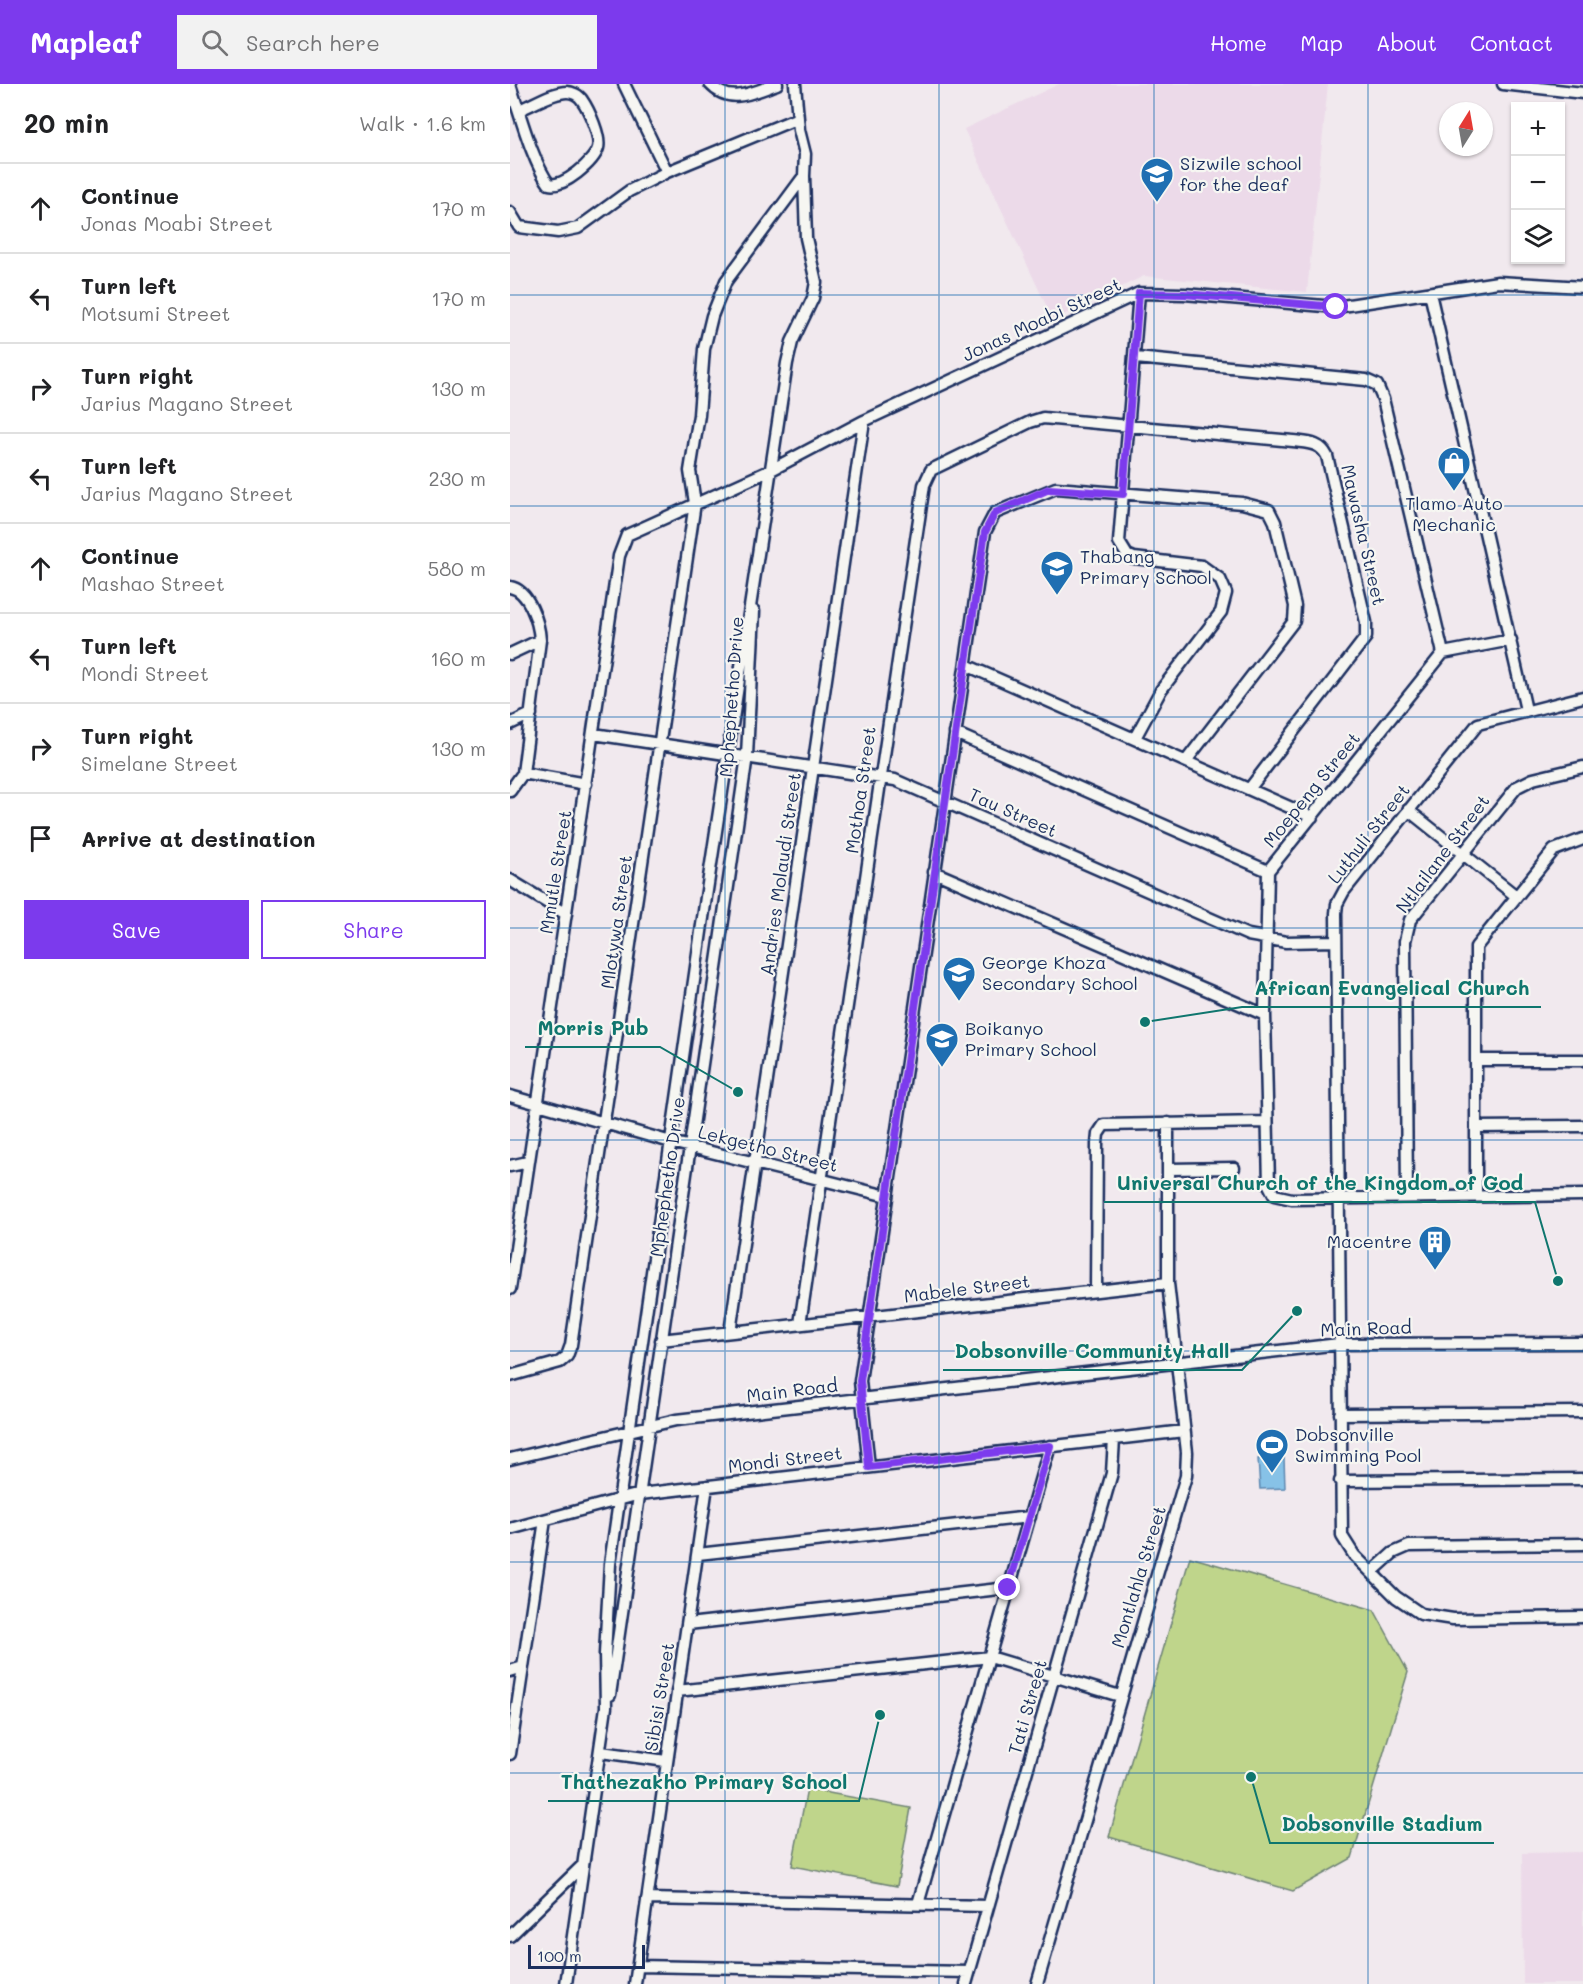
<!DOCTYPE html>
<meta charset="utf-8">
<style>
:root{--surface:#fff;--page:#f2f2f2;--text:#202124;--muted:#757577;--line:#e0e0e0;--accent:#7c3aed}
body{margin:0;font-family:Mali,sans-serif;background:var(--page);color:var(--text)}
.controls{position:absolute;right:18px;top:18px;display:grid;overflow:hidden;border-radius:0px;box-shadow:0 2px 4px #0004}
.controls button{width:54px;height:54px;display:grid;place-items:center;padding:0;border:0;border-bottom:2px solid var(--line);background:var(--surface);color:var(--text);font:30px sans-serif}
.compass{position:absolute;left:929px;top:18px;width:54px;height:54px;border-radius:50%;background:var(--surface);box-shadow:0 2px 4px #0004;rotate:11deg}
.scale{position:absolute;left:18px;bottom:15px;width:117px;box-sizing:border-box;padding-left:6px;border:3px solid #1b2f5e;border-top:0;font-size:16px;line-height:21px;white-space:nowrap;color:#1b2f5e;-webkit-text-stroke:4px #f6f6f2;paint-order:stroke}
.stop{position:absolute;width:18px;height:18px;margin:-14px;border:4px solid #7c3aed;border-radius:50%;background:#fff}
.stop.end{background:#7c3aed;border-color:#fff;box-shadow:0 2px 6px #0008}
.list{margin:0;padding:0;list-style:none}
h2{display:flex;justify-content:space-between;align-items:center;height:78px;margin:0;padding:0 24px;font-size:26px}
h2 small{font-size:20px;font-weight:400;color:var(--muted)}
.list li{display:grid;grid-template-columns:39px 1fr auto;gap:18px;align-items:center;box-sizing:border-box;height:90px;padding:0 24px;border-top:2px solid var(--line)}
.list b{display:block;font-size:22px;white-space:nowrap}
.list p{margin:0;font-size:20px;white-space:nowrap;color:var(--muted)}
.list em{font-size:20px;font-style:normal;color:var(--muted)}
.actions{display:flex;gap:12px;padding:18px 24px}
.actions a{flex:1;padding:14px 0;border:2px solid var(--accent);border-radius:0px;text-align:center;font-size:21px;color:var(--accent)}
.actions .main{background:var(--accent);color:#fff}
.icon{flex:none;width:33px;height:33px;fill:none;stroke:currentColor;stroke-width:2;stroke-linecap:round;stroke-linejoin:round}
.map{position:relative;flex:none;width:1073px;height:1900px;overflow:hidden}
header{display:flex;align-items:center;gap:36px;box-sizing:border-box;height:84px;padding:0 30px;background:var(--accent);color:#fff}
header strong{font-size:28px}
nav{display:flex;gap:33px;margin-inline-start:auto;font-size:21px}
.search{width:420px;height:54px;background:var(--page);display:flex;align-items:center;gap:15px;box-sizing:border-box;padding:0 21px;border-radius:0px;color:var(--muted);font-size:22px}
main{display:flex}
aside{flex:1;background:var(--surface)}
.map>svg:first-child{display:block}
.built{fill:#ecdae9}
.green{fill:#bfd58b;stroke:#6d8274;stroke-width:1.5}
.water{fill:#87c2e7;stroke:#5c87b0;stroke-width:1.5}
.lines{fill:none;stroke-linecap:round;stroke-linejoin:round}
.minor-casing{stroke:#1b2f5e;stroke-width:15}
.minor{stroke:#f6f6f2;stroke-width:10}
.route{stroke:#7c3aed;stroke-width:8}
.grid{fill:none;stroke:#1f6fb2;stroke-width:1.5;stroke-opacity:0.55}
.labels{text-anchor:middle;stroke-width:4.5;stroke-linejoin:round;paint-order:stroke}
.poi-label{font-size:18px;fill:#1b2f5e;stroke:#f6f6f2;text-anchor:start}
.street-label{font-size:18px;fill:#1b2f5e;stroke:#f6f6f2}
.leader{fill:none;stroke:#0f766e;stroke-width:2}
.callout-dot{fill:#0f766e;stroke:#f6f6f2;stroke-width:2}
.callout-label{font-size:20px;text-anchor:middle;font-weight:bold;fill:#0f766e;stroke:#f6f6f2;stroke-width:4.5;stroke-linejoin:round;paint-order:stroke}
</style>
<header>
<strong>Mapleaf</strong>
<div class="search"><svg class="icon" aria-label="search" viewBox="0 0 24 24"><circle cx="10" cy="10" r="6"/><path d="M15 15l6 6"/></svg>Search here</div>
<nav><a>Home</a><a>Map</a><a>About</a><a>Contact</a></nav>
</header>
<main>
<aside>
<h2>20 min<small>Walk · 1.6 km</small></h2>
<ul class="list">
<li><svg class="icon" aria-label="ahead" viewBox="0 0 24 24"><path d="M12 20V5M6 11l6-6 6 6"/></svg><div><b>Continue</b><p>Jonas Moabi Street</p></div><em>170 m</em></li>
<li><svg class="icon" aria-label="left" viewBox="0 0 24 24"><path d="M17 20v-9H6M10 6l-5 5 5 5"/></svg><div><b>Turn left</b><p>Motsumi Street</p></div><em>170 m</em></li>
<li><svg class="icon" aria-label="right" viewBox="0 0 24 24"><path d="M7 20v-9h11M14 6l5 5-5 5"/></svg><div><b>Turn right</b><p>Jarius Magano Street</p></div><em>130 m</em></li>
<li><svg class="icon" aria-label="left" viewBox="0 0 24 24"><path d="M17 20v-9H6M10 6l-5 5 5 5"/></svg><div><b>Turn left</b><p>Jarius Magano Street</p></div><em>230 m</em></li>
<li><svg class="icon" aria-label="ahead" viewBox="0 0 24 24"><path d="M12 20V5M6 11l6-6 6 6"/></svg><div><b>Continue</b><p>Mashao Street</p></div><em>580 m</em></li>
<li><svg class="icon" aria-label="left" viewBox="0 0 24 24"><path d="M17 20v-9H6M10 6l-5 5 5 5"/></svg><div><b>Turn left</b><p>Mondi Street</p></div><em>160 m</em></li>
<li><svg class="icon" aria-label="right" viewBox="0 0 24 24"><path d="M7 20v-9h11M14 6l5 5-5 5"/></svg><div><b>Turn right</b><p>Simelane Street</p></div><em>130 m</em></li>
<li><svg class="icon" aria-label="arrive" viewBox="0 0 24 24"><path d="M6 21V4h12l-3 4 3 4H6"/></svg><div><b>Arrive at destination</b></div></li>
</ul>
<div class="actions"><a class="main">Save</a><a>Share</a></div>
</aside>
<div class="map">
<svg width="1073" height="1900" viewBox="0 0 1073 1900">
<rect width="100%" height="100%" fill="#f1e9ee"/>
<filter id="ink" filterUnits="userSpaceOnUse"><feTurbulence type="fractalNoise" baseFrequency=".0167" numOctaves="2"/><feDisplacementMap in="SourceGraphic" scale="12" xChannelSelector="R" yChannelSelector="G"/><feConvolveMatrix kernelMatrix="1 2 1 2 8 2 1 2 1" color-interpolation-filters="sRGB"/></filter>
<g filter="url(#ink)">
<path class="built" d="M549 0H818L797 208 634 192 543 236 454 45Z
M1073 1768V1900H1013L1012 1769Z"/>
<path class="green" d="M680 1473 864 1526 898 1588 842 1774 783 1807 599 1753Z
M297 1705 401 1724 387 1802 282 1782Z"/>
<path class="water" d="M774 1374 775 1404 750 1405 748 1375Z"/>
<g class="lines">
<g class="minor-casing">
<path id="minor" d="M0 0 1 4C10 30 23 79 39 100 53 104 84 78 88 64 91 53 79 26 72 16 69 11 62 8 57 8 42 8 23 21 9 26
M114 0 157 88
M200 0C220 22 243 8 267 0
M993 0 1073 9
M0 128 9 143 48 148 68 144 119 107 157 88 288 34
M920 209 1016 626
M626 274 856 296 867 301 873 315 933 569
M0 503C19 506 29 539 30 556L13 689 0 707
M1001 556 933 569 758 787 755 931 759 1101 764 1111 782 1115 1073 1111
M0 570 30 556
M456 581 802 733
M1073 613 968 640 834 807 827 820 826 829 832 1452 844 1471 886 1513 911 1530 943 1535 1073 1533
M0 640 21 630
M445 649 758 787
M84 650 385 696 738 851 776 858 826 857
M625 654 651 606 711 528 716 509 710 495 692 482 624 474 617 471 609 458 629 209
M13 689 76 700
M898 726 1006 812
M424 788 755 931
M0 796 56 830
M966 976H1073
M0 1012 161 1058 377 1112
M966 1043 1073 1042
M0 1082 18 1078
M659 1085 724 1084
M966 1112V863L1044 766 1073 755
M897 1113 895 857 900 836 1007 703 1023 695 1073 683
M0 1205 109 472 117 451 261 386 354 337 629 209 674 210 826 223 988 198 1073 203
M586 1207 587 1060 588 1050 594 1041 756 1038
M290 1240 414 401 421 386 520 338 533 334 783 357C797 359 810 358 817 372L856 538V553L740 704
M220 1248 354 337
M151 1256 658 1199
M0 1292 50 1278 57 1272 61 1261 185 419 180 387 189 331 194 265 202 232 216 197 294 92 295 70 289 46 285 0
M830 1330 1073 1328
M0 1375 166 1336 829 1260 1073 1259
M359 1383 350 1297 475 448 485 429 546 404 732 419 759 426 765 438 785 522 784 537 676 677
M830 1397 1073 1395
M0 1445 130 1410 674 1347
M188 1470 520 1433
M862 1488 883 1469 899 1462 1073 1460
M178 1540 498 1504
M0 1587 13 1583
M167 1607 480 1573 610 1612
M100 1611 237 672 244 527
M91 1668 156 1677
M0 1670 35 1436
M137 1815 478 1822
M408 1820 540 1362
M0 1852 73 1781
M128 1882 459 1888
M56 1900 96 1623 95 1570 100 1480C156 1079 215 679 277 279L282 258 303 214 306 198 296 154 294 92
M125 1900 197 1402
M456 1900 602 1389 604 1355
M527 1900 676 1392 677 1368 658 1199V1039"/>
</g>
<use href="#minor" class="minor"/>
</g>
</g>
<g class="lines" filter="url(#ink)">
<path class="route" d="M498 1504 540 1362 359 1383 350 1297 475 448 485 429 539 405 613 410 629 209 674 210 826 223"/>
</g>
<path class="grid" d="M215 0V1900M429 0V1900M644 0V1900M858 0V1900M0 211H1073M0 422H1073M0 633H1073M0 844H1073M0 1056H1073M0 1267H1073M0 1478H1073M0 1689H1073"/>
<defs>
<g id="school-pin" transform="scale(1.725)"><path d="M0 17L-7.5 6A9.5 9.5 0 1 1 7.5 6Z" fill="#1f6fb2" stroke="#f6f6f2"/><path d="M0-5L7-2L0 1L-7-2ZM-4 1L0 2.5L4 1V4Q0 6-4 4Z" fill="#fff"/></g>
<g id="shop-pin" transform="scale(1.725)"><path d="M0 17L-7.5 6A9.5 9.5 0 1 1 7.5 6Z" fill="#1f6fb2" stroke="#f6f6f2"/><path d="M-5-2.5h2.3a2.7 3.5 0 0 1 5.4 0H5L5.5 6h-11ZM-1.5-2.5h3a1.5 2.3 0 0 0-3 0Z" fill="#fff"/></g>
<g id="building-pin" transform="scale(1.725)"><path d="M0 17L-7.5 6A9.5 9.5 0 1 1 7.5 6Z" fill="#1f6fb2" stroke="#f6f6f2"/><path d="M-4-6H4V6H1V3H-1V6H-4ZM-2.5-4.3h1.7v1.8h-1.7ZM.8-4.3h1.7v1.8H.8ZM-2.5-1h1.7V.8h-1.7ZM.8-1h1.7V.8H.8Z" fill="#fff"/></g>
<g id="stadium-pin" transform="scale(1.725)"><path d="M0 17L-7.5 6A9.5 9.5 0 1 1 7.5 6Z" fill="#1f6fb2" stroke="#f6f6f2"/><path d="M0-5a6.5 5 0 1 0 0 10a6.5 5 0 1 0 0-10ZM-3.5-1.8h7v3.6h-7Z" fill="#fff"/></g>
</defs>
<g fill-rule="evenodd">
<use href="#school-pin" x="647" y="90"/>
<use href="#shop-pin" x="944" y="379"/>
<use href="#school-pin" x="547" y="483"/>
<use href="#school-pin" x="449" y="889"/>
<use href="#school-pin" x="432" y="955"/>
<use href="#building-pin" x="925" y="1158"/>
<use href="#stadium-pin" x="762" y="1361"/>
</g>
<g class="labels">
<g class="poi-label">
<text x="670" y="86">Sizwile school<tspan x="670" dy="21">for the deaf</tspan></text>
<text x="944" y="426" text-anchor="middle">Tlamo Auto<tspan x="944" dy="21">Mechanic</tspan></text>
<text x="570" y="479">Thabang<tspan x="570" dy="21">Primary School</tspan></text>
<text x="472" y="885">George Khoza<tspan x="472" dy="21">Secondary School</tspan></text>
<text x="455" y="951">Boikanyo<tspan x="455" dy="21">Primary School</tspan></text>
<text x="902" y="1164" text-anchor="end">Macentre</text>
<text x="785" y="1357">Dobsonville<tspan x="785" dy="21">Swimming Pool</tspan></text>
</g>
<g class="street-label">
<text transform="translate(532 236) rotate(-25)" y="6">Jonas Moabi Street</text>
<text transform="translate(853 451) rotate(77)" y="6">Mawasha Street</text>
<text transform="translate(222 613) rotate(-86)" y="6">Mphephetho Drive</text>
<text transform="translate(351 706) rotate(-82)" y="6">Mothoa Street</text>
<text transform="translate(802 706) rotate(-51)" y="6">Moepeng Street</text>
<text transform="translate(503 729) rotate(24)" y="6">Tau Street</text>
<text transform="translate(859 750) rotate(-52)" y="6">Luthuli Street</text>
<text transform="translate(933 770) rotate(-53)" y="6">Ntlailane Street</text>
<text transform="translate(46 788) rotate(-81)" y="6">Mmutle Street</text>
<text transform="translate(271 790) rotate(-82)" y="6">Andries Molaudi Street</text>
<text transform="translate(107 838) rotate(-82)" y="6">Mlotywa Street</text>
<text transform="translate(258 1065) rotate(14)" y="6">Lekgetho Street</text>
<text transform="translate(158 1093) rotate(-82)" y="6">Mphephetho Drive</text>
<text transform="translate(457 1205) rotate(-7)" y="6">Mabele Street</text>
<text transform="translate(856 1245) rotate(-2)" y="6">Main Road</text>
<text transform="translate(282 1307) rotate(-7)" y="6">Main Road</text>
<text transform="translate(275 1376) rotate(-7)" y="6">Mondi Street</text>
<text transform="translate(629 1493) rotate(-73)" y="6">Montlahla Street</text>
<text transform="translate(150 1613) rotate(-81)" y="6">Sibisi Street</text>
<text transform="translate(518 1623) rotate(-74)" y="6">Tati Street</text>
</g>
</g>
<path class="leader" d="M635 938L732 923H1031M228 1008L150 963H15M1048 1197L1025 1118H594M787 1227L732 1286H433M370 1631L349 1717H38M741 1693L760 1759H984"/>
<g class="callout-dot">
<circle cx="635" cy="938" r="6"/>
<circle cx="228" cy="1008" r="6"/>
<circle cx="1048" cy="1197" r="6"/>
<circle cx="787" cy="1227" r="6"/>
<circle cx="370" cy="1631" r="6"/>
<circle cx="741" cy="1693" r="6"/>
</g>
<g class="callout-label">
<text x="882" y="911">African Evangelical Church</text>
<text x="83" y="951">Morris Pub</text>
<text x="810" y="1106">Universal Church of the Kingdom of God</text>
<text x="582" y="1274">Dobsonville Community Hall</text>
<text x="194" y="1705">Thathezakho Primary School</text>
<text x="872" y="1747">Dobsonville Stadium</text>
</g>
</svg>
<div class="controls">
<button>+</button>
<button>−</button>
<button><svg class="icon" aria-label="layers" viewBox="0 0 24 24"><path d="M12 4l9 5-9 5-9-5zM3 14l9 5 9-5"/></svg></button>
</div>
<svg class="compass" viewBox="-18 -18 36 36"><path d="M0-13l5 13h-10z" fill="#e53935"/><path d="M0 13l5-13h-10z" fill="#757577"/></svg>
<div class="scale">100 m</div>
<div class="stop" style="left:826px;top:223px"></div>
<div class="stop end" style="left:498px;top:1504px"></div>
</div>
</main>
